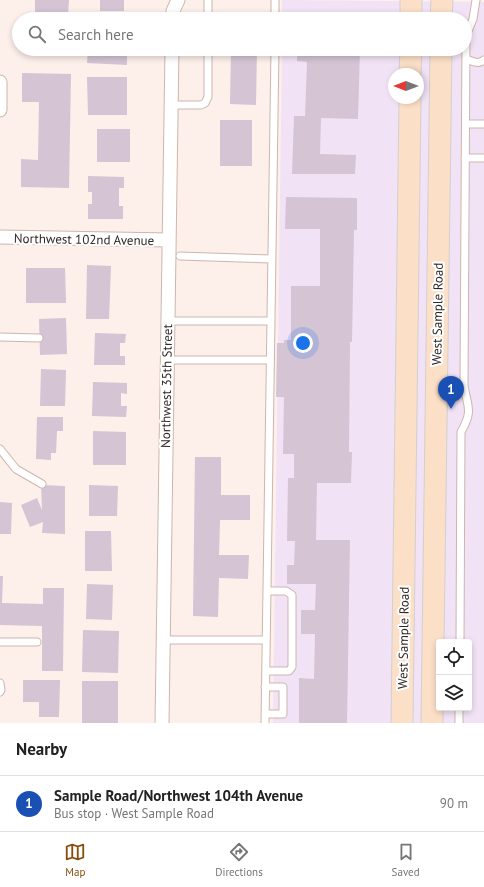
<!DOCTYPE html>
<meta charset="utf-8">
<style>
:root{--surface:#fff;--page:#f6f6f6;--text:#222;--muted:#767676;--line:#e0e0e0;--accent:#894d0b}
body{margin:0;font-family:"PT Sans",sans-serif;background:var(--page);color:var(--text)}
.controls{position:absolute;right:12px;bottom:12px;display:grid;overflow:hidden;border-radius:4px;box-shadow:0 2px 6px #0003}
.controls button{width:36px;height:36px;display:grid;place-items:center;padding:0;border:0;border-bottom:1px solid var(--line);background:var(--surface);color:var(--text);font:20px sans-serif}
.compass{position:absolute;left:388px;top:68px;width:36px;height:36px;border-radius:50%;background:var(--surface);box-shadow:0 2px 6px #0003;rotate:270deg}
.you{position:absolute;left:303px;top:343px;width:14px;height:14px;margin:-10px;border:3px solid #fff;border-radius:50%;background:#1a73e8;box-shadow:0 0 0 6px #1a73e833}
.badge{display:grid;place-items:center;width:26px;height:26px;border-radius:50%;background:var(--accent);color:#fff;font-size:13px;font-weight:700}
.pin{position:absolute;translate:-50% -33px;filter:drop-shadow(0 1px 2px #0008)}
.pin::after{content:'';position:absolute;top:21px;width:14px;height:12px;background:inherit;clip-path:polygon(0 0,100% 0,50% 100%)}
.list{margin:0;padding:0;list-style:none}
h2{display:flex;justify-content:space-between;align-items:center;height:52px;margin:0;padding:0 16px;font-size:17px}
h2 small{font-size:13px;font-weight:400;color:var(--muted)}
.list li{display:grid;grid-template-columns:26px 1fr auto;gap:12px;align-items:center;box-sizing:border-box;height:56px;padding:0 16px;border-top:1px solid var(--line)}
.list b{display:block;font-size:15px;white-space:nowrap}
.list p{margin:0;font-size:13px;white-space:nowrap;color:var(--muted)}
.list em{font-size:13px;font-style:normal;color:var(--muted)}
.icon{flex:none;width:22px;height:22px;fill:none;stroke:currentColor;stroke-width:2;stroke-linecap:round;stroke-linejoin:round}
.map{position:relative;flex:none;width:484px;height:723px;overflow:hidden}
.search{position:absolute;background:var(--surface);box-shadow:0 2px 6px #0003;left:12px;right:12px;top:12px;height:44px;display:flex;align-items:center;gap:10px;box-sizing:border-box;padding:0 14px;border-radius:22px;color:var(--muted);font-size:15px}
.sheet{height:108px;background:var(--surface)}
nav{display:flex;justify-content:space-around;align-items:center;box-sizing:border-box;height:56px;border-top:1px solid var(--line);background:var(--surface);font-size:11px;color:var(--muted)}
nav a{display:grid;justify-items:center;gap:2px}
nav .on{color:var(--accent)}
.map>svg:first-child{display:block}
.commercial{fill:#f2e2f5;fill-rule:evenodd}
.building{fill:#d4c4d4}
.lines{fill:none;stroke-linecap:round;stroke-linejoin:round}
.service-casing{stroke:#ccb6ae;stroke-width:9}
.minor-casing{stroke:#ccb6ae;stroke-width:15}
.primary-casing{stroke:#d1d0cf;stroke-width:23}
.service{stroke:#fff;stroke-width:7}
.minor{stroke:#fff;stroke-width:13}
.primary{stroke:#fcdfc7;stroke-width:21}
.labels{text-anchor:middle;stroke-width:4;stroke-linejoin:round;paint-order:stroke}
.street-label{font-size:13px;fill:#302825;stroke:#fff}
</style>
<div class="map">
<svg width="484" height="723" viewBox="0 0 484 723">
<rect width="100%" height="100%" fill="#fdefea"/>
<path class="commercial" d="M282 0 484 2V723H273L282 49H465V19H282ZM394 74H418V98H394ZM439 642H469V708H439Z"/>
<path class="building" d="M35 0H69L68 15 35 14Z
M100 0H124V11H100Z
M232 16 257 17V19H232Z
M298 17 339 18 338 19H298Z
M88 49H127V65L87 63Z
M231 49H257L256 105 230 104Z
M297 49H360L358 119 321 118 320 154 356 155 355 174H292L294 116H305L307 62 297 61Z
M22 73 71 74 69 188 21 187V159L38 160 39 102H22Z
M87 77H127V115H88Z
M220 120H252V166H220Z
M97 129H130V162H97Z
M88 176 124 177V188H119V206H123V219H88V204H92V192H88Z
M286 197 357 198V230H354L352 342H350L349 452H352L351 483H317L316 540H350L347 723H299V678L314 679 315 634H301V610H315L316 584H287V565H294L295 541H287L288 478H294V454H283L284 397H276L277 343H284V340H291V286H320V229H285Z
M87 265 111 266 109 319H86Z
M26 268H65L66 303H26Z
M66 318 67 354 40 355 39 319Z
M95 333 126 334 125 343H120V356H125V365H94Z
M41 369 66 370 65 406H40Z
M93 382 127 383V394L121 393V406H127L126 417 92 416Z
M37 417H63V431H57L56 453H51V460L36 459Z
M93 431 126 432V465H93Z
M195 457H221V495H250V520H220L219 555H249L248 579 219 578 218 617 193 616Z
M41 485 65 486V534L42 533 43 522 30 527 21 505 37 498 42 510Z
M89 485 118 486 117 516H89Z
M0 502 12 503 11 534H0Z
M85 531H111L112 571H85Z
M0 576H3L2 603 43 604V588H64L63 671H42V626L0 625Z
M87 584 113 585 112 620 86 619Z
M83 630 119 631 118 673 82 672Z
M23 680H60L59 717H39V702H23Z
M82 681H118V723H82Z"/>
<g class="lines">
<g class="service-casing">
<path id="service" d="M208 19V0
M275 19V0
M466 59C472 61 478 65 484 60
M171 105H201L205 103 208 97V49
M466 124H484
M465 158H484
M180 256 272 259
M167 321H271
M0 337 39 338
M167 360H270
M439 391 465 390
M0 449 16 469 42 484
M163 640H266
M0 642H37
M460 642 461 432C473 411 468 408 464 386L466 36 473 19 476 0
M266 671H289L292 667V595L286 591H267
M0 683 1 690 0 692
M265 714H283V687H265
M265 723 275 49
M459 723V708"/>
</g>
<g class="minor-casing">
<path id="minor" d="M173 19V11L178 0
M0 82V110
M0 237 169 240
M162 723 172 49"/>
</g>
<g class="primary-casing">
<path id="primary" d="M411 19V0
M441 19 442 0
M410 74 411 49
M402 723 410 98
M432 723 441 49"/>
</g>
<use href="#service" class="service"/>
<use href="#minor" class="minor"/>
<use href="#primary" class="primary"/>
</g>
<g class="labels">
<g class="street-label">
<text transform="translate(84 239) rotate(1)" y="5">Northwest 102nd Avenue</text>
<text transform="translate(437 314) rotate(-89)" y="5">West Sample Road</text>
<text transform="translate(166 386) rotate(-89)" y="5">Northwest 35th Street</text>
<text transform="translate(403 638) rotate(-89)" y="5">West Sample Road</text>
</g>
</g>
</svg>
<div class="controls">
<button><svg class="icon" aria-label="locate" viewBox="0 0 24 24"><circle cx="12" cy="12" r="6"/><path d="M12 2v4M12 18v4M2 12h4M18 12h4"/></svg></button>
<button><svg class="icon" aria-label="layers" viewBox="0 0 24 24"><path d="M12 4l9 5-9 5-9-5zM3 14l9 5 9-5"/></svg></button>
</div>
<svg class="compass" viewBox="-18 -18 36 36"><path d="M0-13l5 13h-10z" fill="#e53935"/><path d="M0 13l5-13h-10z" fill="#767676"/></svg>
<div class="you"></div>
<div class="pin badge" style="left:451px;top:409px;background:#1a4fb4">1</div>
<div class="search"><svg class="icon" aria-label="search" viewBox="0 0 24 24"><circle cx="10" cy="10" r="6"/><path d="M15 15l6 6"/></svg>Search here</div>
</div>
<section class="sheet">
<h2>Nearby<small></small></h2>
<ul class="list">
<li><span class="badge" style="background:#1a4fb4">1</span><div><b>Sample Road/Northwest 104th Avenue</b><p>Bus stop · West Sample Road</p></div><em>90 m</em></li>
</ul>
</section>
<nav>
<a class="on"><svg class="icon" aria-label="map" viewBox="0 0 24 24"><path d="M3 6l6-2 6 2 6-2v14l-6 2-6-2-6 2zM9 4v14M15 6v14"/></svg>Map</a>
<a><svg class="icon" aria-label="directions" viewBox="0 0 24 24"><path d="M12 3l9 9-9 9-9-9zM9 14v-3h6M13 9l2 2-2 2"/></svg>Directions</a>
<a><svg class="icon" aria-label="saved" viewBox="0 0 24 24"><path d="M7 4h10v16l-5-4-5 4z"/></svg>Saved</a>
</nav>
